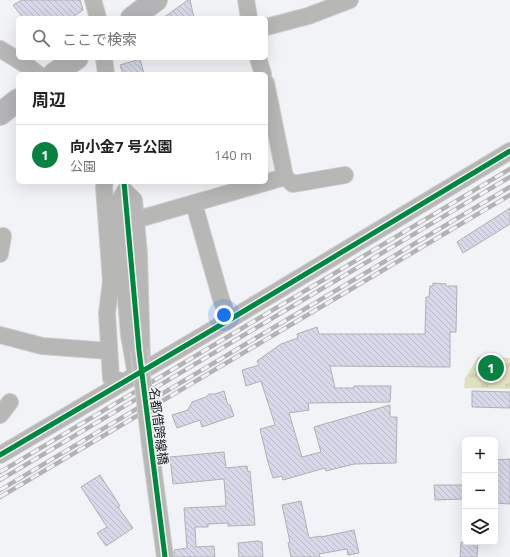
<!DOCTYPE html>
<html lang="ja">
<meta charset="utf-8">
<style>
:root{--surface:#fff;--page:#f2f2f2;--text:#222;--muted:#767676;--line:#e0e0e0;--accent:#0b8043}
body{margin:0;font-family:"Open Sans","Noto Sans JP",sans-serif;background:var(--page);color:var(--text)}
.controls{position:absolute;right:12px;bottom:12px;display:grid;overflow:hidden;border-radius:6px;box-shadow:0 4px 16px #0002}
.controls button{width:36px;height:36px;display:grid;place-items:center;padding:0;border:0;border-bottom:1px solid var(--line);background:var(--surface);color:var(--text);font:20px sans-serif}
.you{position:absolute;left:224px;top:315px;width:14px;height:14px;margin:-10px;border:3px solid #fff;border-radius:50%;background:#1a73e8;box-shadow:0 0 0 6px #1a73e833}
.badge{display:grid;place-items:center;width:26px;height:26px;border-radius:50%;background:var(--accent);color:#fff;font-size:13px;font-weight:700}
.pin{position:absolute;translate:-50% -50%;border:2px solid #fff;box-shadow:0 1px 4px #0006}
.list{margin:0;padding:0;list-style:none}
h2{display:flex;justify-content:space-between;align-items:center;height:52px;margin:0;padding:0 16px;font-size:17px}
h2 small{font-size:13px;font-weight:400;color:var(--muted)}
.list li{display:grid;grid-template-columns:26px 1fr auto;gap:12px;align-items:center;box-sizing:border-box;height:60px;padding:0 16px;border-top:1px solid var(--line)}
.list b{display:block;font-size:15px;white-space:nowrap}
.list p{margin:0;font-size:13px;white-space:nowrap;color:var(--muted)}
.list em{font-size:13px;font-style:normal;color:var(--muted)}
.icon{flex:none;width:22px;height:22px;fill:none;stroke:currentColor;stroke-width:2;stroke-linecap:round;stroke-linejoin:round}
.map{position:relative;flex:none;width:510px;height:557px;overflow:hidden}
.search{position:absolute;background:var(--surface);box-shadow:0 4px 16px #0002;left:16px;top:16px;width:252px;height:44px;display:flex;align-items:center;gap:10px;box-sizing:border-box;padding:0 14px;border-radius:6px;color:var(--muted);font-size:15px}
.panel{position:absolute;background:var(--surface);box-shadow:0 4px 16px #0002;left:16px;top:72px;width:252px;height:112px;border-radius:6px}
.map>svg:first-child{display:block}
.grass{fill:url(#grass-tufts)}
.building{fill:url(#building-back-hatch);stroke:#afb0b2}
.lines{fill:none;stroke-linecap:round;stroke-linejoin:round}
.minor-casing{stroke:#ccccce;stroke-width:18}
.highway-casing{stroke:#ccccce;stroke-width:24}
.minor{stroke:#b7b7b6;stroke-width:16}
.highway{stroke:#b4b3b5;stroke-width:22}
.rail-casing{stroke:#b3b2b4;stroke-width:4.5}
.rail{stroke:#f1f2f7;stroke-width:3;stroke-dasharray:9;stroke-linecap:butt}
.minor-bridge-casing{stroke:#ccccce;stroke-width:18;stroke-linecap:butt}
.minor-bridge{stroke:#b7b7b6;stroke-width:16}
.cycleway-casing{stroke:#f1f2f7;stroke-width:8}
.cycleway{stroke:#00873e;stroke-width:5}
.labels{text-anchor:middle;stroke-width:3.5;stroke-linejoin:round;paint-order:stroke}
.street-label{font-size:13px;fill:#1c1c1e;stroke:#f1f2f7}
</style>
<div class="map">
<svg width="510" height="557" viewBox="0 0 510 557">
<defs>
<pattern id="grass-tufts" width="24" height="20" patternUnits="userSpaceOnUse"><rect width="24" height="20" fill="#dee0c0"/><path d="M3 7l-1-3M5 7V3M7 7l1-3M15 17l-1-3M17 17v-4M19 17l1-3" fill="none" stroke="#bec0a5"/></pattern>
<pattern id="building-back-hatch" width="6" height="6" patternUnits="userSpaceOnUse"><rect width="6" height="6" fill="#d7d9ea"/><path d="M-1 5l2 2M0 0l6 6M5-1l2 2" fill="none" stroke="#b8bac8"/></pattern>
</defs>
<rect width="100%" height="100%" fill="#f2f3f6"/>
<path class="grass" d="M478 357 510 358V389L464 388 465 378Z"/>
<path class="building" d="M22 0H80L83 10 71 18H23L13 5Z
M188 0H190L194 18H163Z
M140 59 144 74H123L120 65Z
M510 208V224L463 253 457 242Z
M433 283 446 284V286H457L456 332H450V367L330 366 335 388H354V386H391L390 402 308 403 309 410 289 413 302 457 321 452 314 427 390 405V417H397L396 463 354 464 326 471 325 468 283 480 282 476 273 478 268 462 260 429 275 425 261 381 246 386 242 370 259 365 257 361 281 344 298 338 297 334 317 327 319 334H425L426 297H429L430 286H433Z
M224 391 228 405H230L234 416 202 427 200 420 177 428 172 415 188 410 192 402 206 397 209 394H215Z
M472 391 510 392V408L472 407Z
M224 452 226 468 247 466 248 472 250 471 255 525 228 526V523L208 524V527H195L196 547 214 546 215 557H174V550L187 548 184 508 226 506 224 479 173 484 170 457Z
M510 459V504L495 503V460Z
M100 475 120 506 118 507 133 528 106 546 97 533 107 527 81 487Z
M434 485H465V499L435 500Z
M301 501 309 538 321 536V537L354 530 359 553 348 555 347 549 319 554 320 557H291L288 543 290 542 282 505Z
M258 541 262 542 263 557H239L238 543Z
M461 542H478L477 557H460Z"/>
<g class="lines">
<g class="minor-casing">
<path id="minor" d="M93 0 98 18
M246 0 249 18
M266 27 308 16 350 0
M0 49 29 67 38 74
M104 58 106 74
M258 58 263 74
M285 177 293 184 345 175
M105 182 104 187 111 281 107 313 111 378 124 382
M194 204 221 299 229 320
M135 220 285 177 266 83
M0 254 3 236
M0 335 42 346 109 351
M135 369 129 335 118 203 125 191 134 200 139 254 142 364
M0 415 10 402
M150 445 165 557
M0 455 229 320 510 151"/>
</g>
<g class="highway-casing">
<path id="highway" d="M132 18 156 0
M54 74 77 58
M0 114 18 100"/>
</g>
<use href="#minor" class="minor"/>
<use href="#highway" class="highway"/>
<g class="rail-casing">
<path id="rail" d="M0 472 510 169
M0 480 510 177
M0 490 510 187
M0 497 510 195"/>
</g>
<use href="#rail" class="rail"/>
<g class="minor-bridge-casing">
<path id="minor-bridge" d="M139 350 150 445"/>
</g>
<use href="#minor-bridge" class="minor-bridge"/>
<g class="cycleway-casing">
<path id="cycleway" d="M124 182 139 350 165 557
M0 455 229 320 510 151"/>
</g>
<use href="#cycleway" class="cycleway"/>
</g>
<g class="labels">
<g class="street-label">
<text transform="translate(159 426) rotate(83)" y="5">名都借跨線橋</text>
</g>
</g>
</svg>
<div class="controls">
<button>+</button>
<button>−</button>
<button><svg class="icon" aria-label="layers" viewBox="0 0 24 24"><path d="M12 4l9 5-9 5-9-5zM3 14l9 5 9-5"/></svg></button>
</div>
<div class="you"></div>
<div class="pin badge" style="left:491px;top:368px">1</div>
<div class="search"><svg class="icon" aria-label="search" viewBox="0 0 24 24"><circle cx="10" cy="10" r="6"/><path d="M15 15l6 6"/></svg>ここで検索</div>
<section class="panel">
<h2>周辺<small></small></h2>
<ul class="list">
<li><span class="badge">1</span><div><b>向小金7 号公園</b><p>公園</p></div><em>140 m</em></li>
</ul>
</section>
</div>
